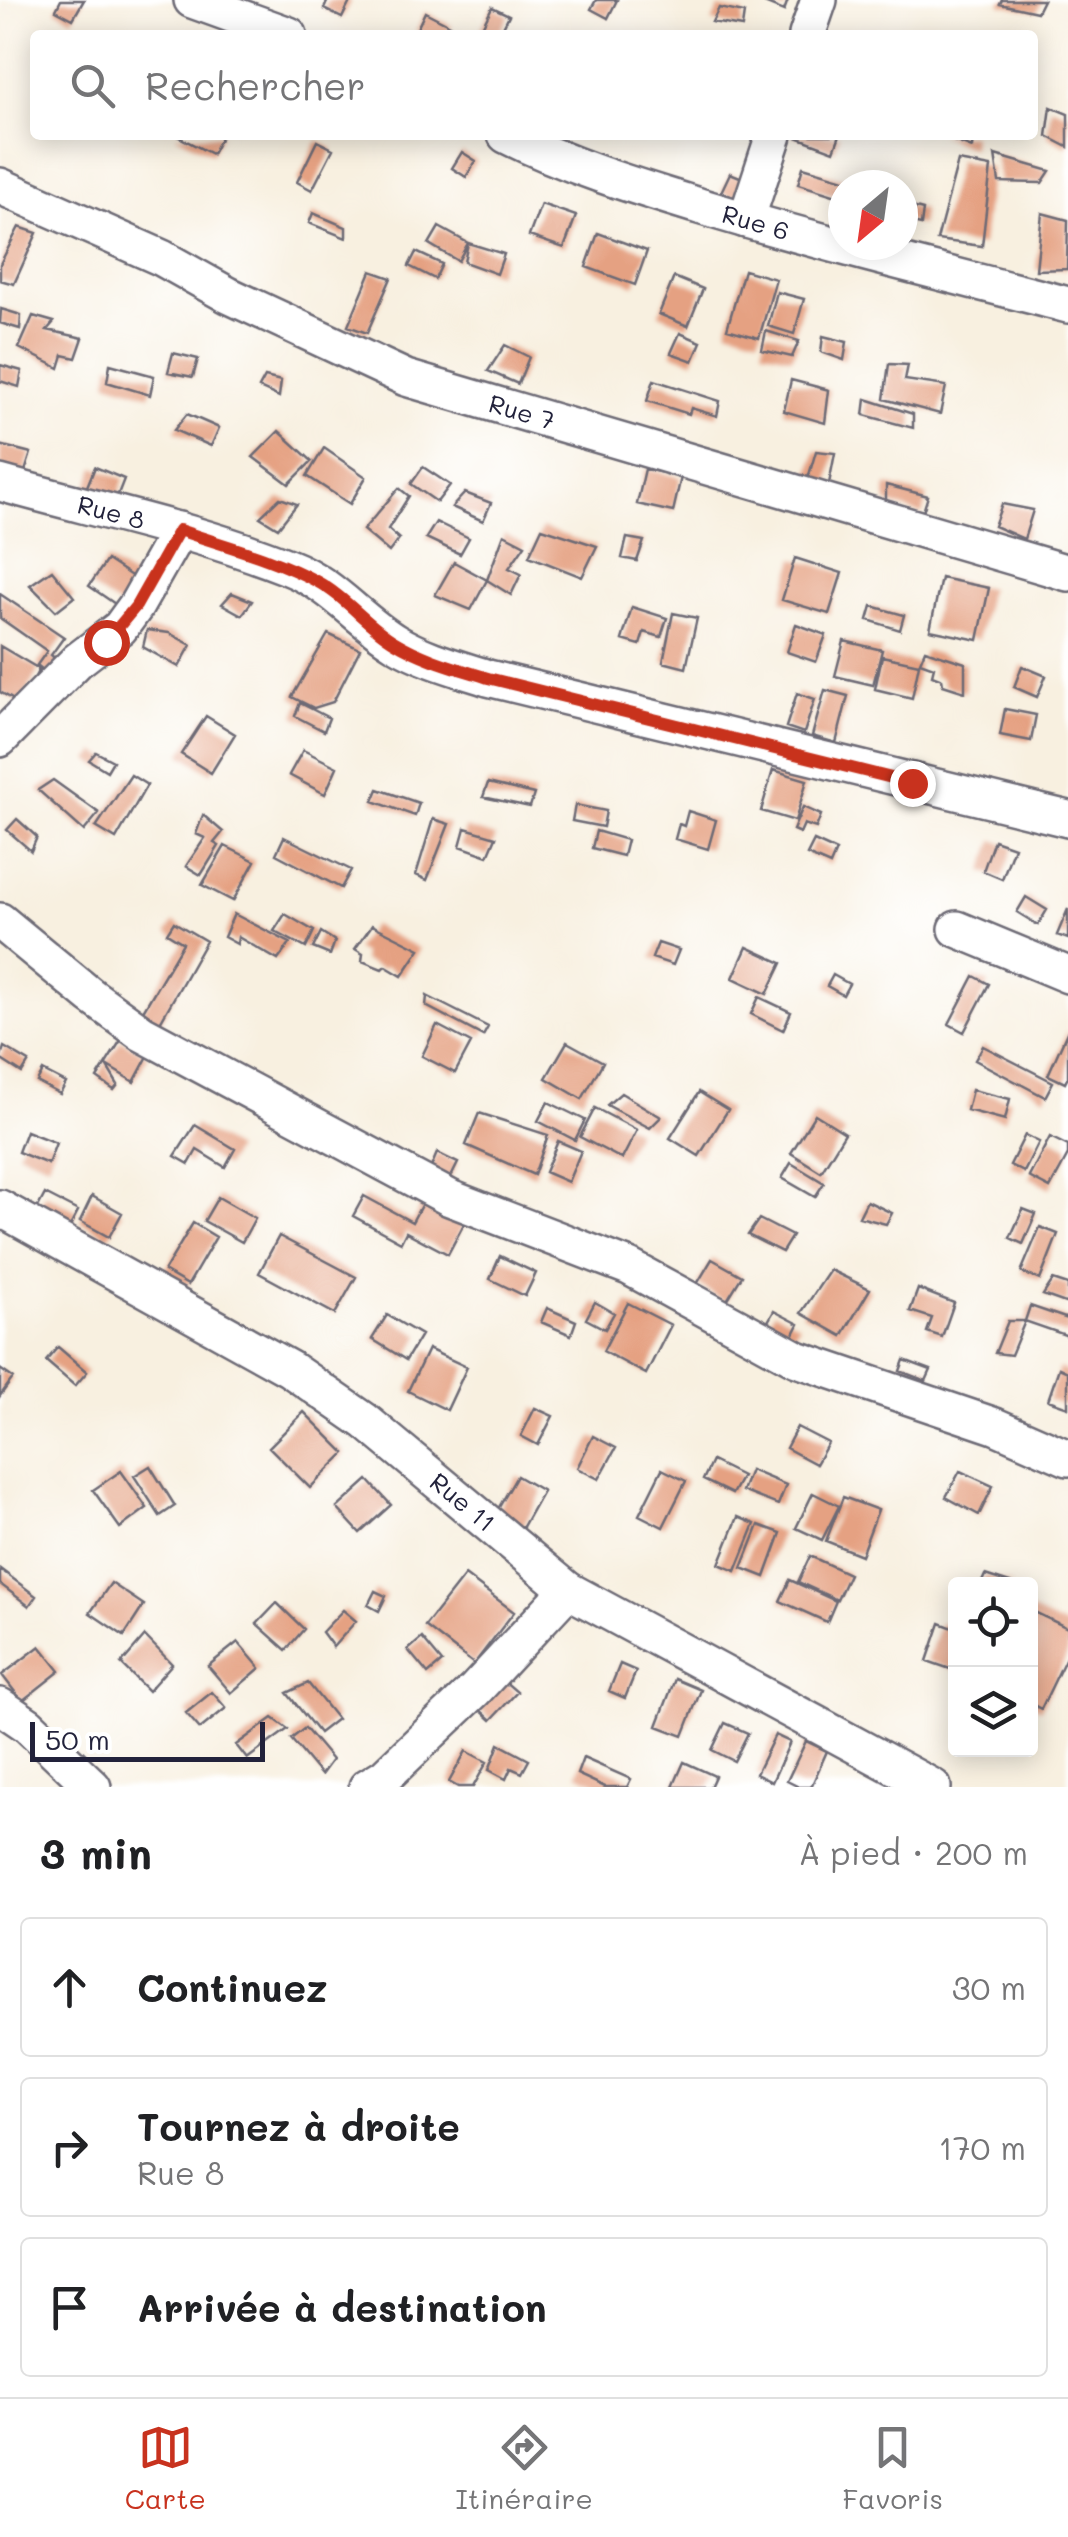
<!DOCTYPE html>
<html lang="fr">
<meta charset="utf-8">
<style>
:root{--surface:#fff;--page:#f2f2f2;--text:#202124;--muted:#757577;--line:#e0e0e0;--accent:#c8321e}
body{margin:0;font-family:Mali,sans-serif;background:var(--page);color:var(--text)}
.controls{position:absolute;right:30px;bottom:30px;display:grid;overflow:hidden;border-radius:10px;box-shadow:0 5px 25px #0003}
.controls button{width:90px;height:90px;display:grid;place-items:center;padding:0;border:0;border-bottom:2px solid var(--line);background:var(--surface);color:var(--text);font:50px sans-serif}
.compass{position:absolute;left:828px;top:170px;width:90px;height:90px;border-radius:50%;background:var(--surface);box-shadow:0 5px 25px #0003;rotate:209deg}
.scale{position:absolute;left:30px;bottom:25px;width:235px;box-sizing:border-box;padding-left:10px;border:5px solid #22223b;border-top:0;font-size:28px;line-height:35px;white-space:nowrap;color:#22223b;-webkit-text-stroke:8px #fff;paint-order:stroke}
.stop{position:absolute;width:30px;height:30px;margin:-22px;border:8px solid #c8321e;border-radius:50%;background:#fff}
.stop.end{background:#c8321e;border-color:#fff;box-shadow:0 2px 10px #0008}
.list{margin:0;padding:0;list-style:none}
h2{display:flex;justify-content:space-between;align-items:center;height:130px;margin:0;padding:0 40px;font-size:42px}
h2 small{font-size:32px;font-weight:400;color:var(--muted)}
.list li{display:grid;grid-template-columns:65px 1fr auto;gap:30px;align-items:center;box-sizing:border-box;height:140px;margin:0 20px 20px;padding:0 20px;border:2px solid var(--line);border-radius:10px}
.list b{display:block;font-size:38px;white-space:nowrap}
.list p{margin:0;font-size:32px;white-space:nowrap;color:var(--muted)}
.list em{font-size:32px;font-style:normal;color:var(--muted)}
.icon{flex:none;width:55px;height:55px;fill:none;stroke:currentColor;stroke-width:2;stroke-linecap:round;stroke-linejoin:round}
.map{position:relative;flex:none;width:1068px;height:1787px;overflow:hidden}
.search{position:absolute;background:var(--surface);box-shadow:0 5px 25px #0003;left:30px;right:30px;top:30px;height:110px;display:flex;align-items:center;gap:25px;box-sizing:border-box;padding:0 35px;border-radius:10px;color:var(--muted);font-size:38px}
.sheet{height:610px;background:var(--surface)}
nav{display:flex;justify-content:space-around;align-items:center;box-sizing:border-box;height:140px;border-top:2px solid var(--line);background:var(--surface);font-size:28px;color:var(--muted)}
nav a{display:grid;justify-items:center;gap:5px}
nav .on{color:var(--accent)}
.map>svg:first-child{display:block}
.building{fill:#e5a182}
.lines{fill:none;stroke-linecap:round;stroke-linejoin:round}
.minor-casing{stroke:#6d6a75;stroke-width:40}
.minor{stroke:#fff;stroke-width:35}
.route{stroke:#c8321e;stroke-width:12}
.labels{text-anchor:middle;stroke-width:9;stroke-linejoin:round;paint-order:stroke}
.street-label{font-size:25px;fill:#22223b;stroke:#fff}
</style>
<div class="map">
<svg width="1068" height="1787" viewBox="0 0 1068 1787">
<rect width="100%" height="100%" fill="#fff"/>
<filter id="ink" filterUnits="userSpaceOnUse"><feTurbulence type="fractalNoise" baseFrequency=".01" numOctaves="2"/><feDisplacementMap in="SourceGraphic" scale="20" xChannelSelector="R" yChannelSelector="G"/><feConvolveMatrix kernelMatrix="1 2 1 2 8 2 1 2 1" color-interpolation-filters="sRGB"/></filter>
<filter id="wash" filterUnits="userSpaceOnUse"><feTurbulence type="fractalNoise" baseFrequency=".0048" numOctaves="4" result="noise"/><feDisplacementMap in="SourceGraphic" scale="40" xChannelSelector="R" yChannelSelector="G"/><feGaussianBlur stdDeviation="2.25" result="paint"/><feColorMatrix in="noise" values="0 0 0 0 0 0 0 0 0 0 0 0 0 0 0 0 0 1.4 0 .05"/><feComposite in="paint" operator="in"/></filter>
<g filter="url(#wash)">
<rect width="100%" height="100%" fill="#f8f0e0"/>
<g id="blocks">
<path class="building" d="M61 0H84L73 19 56 10Z
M328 0H351L342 18 324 9Z
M596 0H617L608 18 591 9Z
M757 0H788L784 11Z
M1002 0H1043L1037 12 1000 4Z
M492 7 509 15 499 35H478Z
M719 8 744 13 742 27 712 22Z
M425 12 452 26 447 35H424L416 31Z
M1051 107 1068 114V147L1047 136Z
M175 135H222L212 154Z
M791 135H840L834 151Z
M939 135H973L972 148Z
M317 141 333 149 312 190 297 182Z
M462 152 476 161 466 177 452 168Z
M995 155 1050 171 1042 183 999 182Z
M958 161 991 167 982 246 937 240Z
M803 167 848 180 843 185V198L798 184Z
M730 173 745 179 735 198 721 192Z
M541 204 576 216 564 248 529 236Z
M908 206 923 210 921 225 903 221V212Z
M313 213 346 227V238L309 223Z
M1042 213 1068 220 1067 269 1036 270Z
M19 227 37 233 14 284 0 280V264Z
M439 227 468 243 458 261 429 244Z
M598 233 647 251 635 285 586 267Z
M468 243 504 254 497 274 464 262Z
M416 252 442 264 435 279 409 266Z
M744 270 776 279 759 338 727 329Z
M371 271 391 278 367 333 348 326Z
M674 277 703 289 688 326 659 314Z
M777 292 804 299 794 334 768 326Z
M1 309 21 315 20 329 0 323Z
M33 316 54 322 47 330 83 338 76 358 63 355 59 368 19 348Z
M766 331 799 341 792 357 762 350Z
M680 333 701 342 693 361 671 353Z
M823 336 847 342 844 360 821 352Z
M505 345 529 357 518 384 488 371Z
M173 353 198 359 193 377 168 372Z
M110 364 154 376 150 395 107 382Z
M889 364 908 365 905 380 946 386 940 414 884 399Z
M0 365 22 371 19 387 0 381Z
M265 377 281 381 279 397 259 388Z
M654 380 720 401 717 416 691 408 689 414 647 401Z
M791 380 829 390 825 423 784 411Z
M866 399 913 414V428L864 415Z
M187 414 219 428 211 446 174 430Z
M279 431 312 461 289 484 253 457Z
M0 445 31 453 24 475 0 467Z
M324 448 366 477 350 504 307 476Z
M816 451 835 453 827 494 807 482Z
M95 467 124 479 115 502 84 494Z
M423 467 450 485 437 502 411 484Z
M645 469 681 477 673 512 637 504Z
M886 485 928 496 922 515 886 502Z
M399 488 409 496 388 529 399 539 389 552 363 530Z
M465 493 491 503 483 521 452 507Z
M280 498 297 504 278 528 260 517Z
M1002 504 1033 510 1024 539 994 526Z
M436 522 469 538 460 554 426 538Z
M542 528 597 546 582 577 529 556Z
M504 534 525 545 509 568 521 574 511 595 487 580Z
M627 538 644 541 637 561 622 558Z
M795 558 842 573 829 614 782 600Z
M107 560 139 581 121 608 89 586Z
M454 562 487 580 471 610 435 595Z
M52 570 74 597 56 611 30 585Z
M941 578 989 588 978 640 930 630Z
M232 593 252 601 242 615 222 604Z
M0 594 64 637 51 655 61 664 48 674 37 665 47 651 0 618Z
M872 606 904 615 900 630 868 620Z
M632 607 667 618 661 637 644 632 640 645 622 640Z
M673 613 697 618 686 668 663 662Z
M796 624 826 635 816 662 787 652Z
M147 630 169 633 191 645 179 667 143 647Z
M328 634 360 649 333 702 314 708 292 697Z
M844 641 882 650 873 685 835 676Z
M0 646 39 669 21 704 0 692Z
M925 650 965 663V692L943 685 942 679 932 675 934 667 920 662Z
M882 656 919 664 912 698 875 689Z
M1022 666 1046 676 1037 697 1014 687Z
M825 690 848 696 836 743 812 736Z
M797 693 815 699 804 733 786 727Z
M300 703 329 718 324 731 295 716Z
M1005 709 1036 715 1031 741 1000 735Z
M206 716 235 734 211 773 181 754Z
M303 750 337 767 325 794 289 775Z
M96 752 113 761 107 771 89 760Z
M773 770 807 780 795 821 761 811Z
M131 775 147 785 116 839 96 827Z
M53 780 99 813 84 831 38 790Z
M488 783 534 794 530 807 483 797Z
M378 789 419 803 415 816 373 801Z
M575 805 606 811 603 827 572 821Z
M803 807 821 815 816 828 804 824 800 833 793 830Z
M688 811 716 820 708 849 675 839 679 824 684 826Z
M203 815 223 832 214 843 219 846 201 875 186 866 205 838 196 834Z
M17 819 37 837 31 851 7 830Z
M433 819 449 824 427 880 416 875Z
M465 828 496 837 488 856 460 846Z
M596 831 627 840 623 856 592 848Z
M284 837 351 870 341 888 276 854Z
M994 840 1014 847 1002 879 983 871Z
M814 841 836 851 830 865 807 855Z
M225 846 255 861 233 901 202 885Z
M1026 897 1047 910 1038 925 1017 912Z
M1068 909V939L1057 935Z
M234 914 290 943 278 960 238 937 237 944 224 937Z
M285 914 314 931 306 948 274 931Z
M174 922 206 941 158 1026 140 1016 183 943 167 933Z
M372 925 420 949 402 976 385 966 382 969 362 961 363 954 355 949Z
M321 932 335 941 330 955 313 948Z
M658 943 679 950 673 965 652 958Z
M747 947 782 963 767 994 733 978Z
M833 975 849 984 843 995 827 986Z
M974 976 989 984 964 1032 949 1024Z
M427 996 488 1027 483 1036 426 1006Z
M759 997 791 1012 783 1030 751 1014Z
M437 1025 471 1043 455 1073 422 1056Z
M1068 1030V1077L1065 1083 1048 1075Z
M121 1040 148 1056 134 1082 106 1065 118 1085 114 1090 97 1078Z
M567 1042 603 1062 582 1099 546 1078Z
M983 1046 1053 1082 1045 1097 975 1060Z
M4 1047 29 1062 22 1073 0 1059Z
M43 1071 66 1083 60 1094 37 1082Z
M972 1090 1010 1099 1005 1120 967 1110Z
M699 1092 728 1110 699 1156 670 1138Z
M621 1093 661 1117 650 1128 607 1105Z
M548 1102 585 1120 575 1140 538 1121Z
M595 1108 637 1130 622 1159 580 1137Z
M479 1113 548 1135 534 1175 466 1145Z
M815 1114 845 1133 821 1172 791 1153Z
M195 1125 235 1149 225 1167 197 1150 189 1164 175 1156Z
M26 1131 56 1143 48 1164 18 1152Z
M1025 1135 1039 1142 1024 1172 1010 1165Z
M1050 1137 1068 1146V1155L1050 1188 1029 1177Z
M558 1141 581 1151 568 1182 545 1172Z
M437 1153 458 1163 449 1181 429 1172Z
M791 1163 824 1183 815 1197 782 1178Z
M45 1194 78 1211 69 1228 36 1211Z
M92 1196 122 1213 109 1237 80 1221Z
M364 1196 412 1222 425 1198 466 1220 448 1254 406 1232 401 1242 353 1216Z
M218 1197 255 1218 242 1242 204 1221Z
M867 1201 892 1213 886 1224 859 1217Z
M1023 1209 1036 1214 1023 1244 1010 1238Z
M759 1219 792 1236 782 1252 748 1235Z
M193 1223 216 1237 188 1285 164 1271Z
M1040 1227 1058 1234 1040 1280 1021 1272Z
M279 1236 356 1277 335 1314 259 1273Z
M500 1256 536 1273 525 1296 490 1279Z
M712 1259 742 1276 726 1302 697 1284Z
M830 1270 870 1289 842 1336 801 1313Z
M1053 1280 1068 1285V1304L1043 1295Z
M918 1289 954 1303 942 1337 927 1332 932 1318 910 1311Z
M595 1302 614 1313 605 1329 586 1319Z
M628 1303 671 1325 646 1374 603 1351Z
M1030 1306 1068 1319V1336L1025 1321 1011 1355 995 1353 1008 1321H1025Z
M547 1308 576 1321 571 1335 541 1322Z
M774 1311 799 1324 788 1346 762 1332Z
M387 1315 421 1335 406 1360 372 1339Z
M58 1347 87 1372 75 1386 46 1361Z
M428 1349 467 1367 447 1410 408 1391Z
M904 1360 931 1370 926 1381 900 1371Z
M1059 1368 1068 1372V1407L1048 1400Z
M0 1369 13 1378 0 1396Z
M535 1408 553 1416 538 1445 521 1436Z
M304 1412 345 1453 310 1488 269 1447Z
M797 1427 828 1443 816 1464 786 1448Z
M593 1436 616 1448 599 1479 577 1468Z
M712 1461 742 1476 732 1494 703 1480Z
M150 1466 175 1506 160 1516 134 1476Z
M662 1469 686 1481 663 1527 639 1515Z
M750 1470 786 1485 778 1505 742 1491Z
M121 1471 147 1508 120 1528 93 1490Z
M960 1471 993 1486 979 1515 946 1497Z
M517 1476 543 1491 521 1530 494 1516Z
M368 1480 391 1505 360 1533 337 1508Z
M813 1493 839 1506 822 1540 796 1528Z
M843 1497 878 1510 861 1555 826 1541Z
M738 1517 755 1524 736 1571 719 1564Z
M759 1525 781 1533 765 1577 742 1568Z
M810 1556 849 1574 837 1600 798 1582Z
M0 1569 36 1596 29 1606 0 1584Z
M465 1575 514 1612 474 1664 425 1626Z
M985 1575 1013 1584H981Z
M790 1580 836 1601 827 1622 780 1601Z
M111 1583 144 1605 124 1636 90 1613Z
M375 1591 386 1596 379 1611 368 1605Z
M277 1603 304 1629 286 1650 257 1624Z
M343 1610 356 1621 333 1647 322 1632Z
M1030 1610 1068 1628V1653L1041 1709 1030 1703Z
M940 1623 956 1629V1671L927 1661Z
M145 1636 172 1664 148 1691 121 1664Z
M422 1638 442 1662 428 1674 408 1650Z
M238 1642 260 1668 231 1693 208 1666Z
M40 1646 60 1671 22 1701 2 1675Z
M620 1664 636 1671 625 1698 609 1691Z
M675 1679 701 1690 683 1736 657 1726Z
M503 1680 517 1692 491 1720 478 1708Z
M308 1683 337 1719 319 1733 287 1693Z
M212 1692 226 1708 200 1729 186 1713Z
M273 1718 288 1729 247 1759 236 1745Z
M725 1723 748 1733 734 1761 712 1750Z
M305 1728 332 1760 321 1775 291 1739Z
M775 1735 790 1742 772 1782 756 1774Z
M806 1741 827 1751 811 1787H799L787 1781Z
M499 1744 529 1760 522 1773 511 1768 506 1779 489 1770Z
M466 1751 487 1762 473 1787H458L449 1782Z
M583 1758 631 1779 627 1787H605L577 1774Z
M684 1762 715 1776 710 1787H673Z"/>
</g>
</g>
<g filter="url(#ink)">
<use href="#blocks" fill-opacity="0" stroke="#6d6a75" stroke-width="2.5"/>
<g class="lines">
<g class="minor-casing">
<g id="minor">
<path d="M192 0 289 35"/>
<path d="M807 35 819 0"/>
<path id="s1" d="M506 135C568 166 634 186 699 206 821 243 945 273 1068 305"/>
<path id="s2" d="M0 186 162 258 228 295 406 378 1068 573"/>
<path d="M746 220 774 135"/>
<path id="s3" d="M0 483C96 510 195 530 288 567 334 585 356 618 395 642 423 659 457 668 488 678L1068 819"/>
<path d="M0 739 77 661 120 628 136 606 179 530"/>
<path d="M0 921 91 996 142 1033 450 1198 629 1267 797 1359 995 1426 1068 1458"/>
<path d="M957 929 1068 975"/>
<path id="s4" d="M0 1208 290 1369 365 1421 568 1590 933 1787"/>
<path d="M0 1706 28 1725 93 1787"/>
<path d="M367 1787 385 1776 475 1690 568 1590"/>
</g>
</g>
<use href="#minor" class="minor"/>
</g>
</g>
<g class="lines" filter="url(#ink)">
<path class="route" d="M106 642 136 606 179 530C225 546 274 558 316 581 346 597 366 625 395 642 423 659 457 668 488 678L912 783"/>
</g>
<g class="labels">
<g class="street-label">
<text dy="9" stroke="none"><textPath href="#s1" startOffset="265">Rue 6</textPath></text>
<text dy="9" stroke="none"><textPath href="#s2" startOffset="570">Rue 7</textPath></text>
<text dy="9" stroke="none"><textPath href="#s3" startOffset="115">Rue 8</textPath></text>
<text dy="9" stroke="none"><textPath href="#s4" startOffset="550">Rue 11</textPath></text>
</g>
</g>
</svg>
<div class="controls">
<button><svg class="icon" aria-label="locate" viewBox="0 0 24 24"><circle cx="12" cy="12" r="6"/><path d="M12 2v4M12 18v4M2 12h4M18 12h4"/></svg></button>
<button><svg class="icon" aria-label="layers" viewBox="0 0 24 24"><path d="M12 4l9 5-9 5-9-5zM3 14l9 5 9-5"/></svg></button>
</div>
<svg class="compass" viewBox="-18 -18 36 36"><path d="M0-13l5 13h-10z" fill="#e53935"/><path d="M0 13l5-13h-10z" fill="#757577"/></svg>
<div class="scale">50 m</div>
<div class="stop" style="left:106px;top:642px"></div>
<div class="stop end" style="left:912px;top:783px"></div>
<div class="search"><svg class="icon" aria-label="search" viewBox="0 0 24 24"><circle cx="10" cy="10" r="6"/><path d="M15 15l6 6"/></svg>Rechercher</div>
</div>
<section class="sheet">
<h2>3 min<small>À pied · 200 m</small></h2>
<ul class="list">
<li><svg class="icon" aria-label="ahead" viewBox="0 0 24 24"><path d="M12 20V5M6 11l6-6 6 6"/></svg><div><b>Continuez</b></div><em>30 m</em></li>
<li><svg class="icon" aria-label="right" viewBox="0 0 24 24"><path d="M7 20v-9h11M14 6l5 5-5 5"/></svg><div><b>Tournez à droite</b><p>Rue 8</p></div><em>170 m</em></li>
<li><svg class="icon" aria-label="arrive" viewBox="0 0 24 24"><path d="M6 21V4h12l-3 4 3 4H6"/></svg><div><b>Arrivée à destination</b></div></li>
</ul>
</section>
<nav>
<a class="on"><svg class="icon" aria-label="map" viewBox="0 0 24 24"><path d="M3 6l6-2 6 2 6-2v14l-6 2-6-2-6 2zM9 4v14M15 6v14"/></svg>Carte</a>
<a><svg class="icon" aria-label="directions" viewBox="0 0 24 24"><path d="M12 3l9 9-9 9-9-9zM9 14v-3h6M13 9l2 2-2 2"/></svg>Itinéraire</a>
<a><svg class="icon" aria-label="saved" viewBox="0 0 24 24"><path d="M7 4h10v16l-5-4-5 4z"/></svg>Favoris</a>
</nav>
